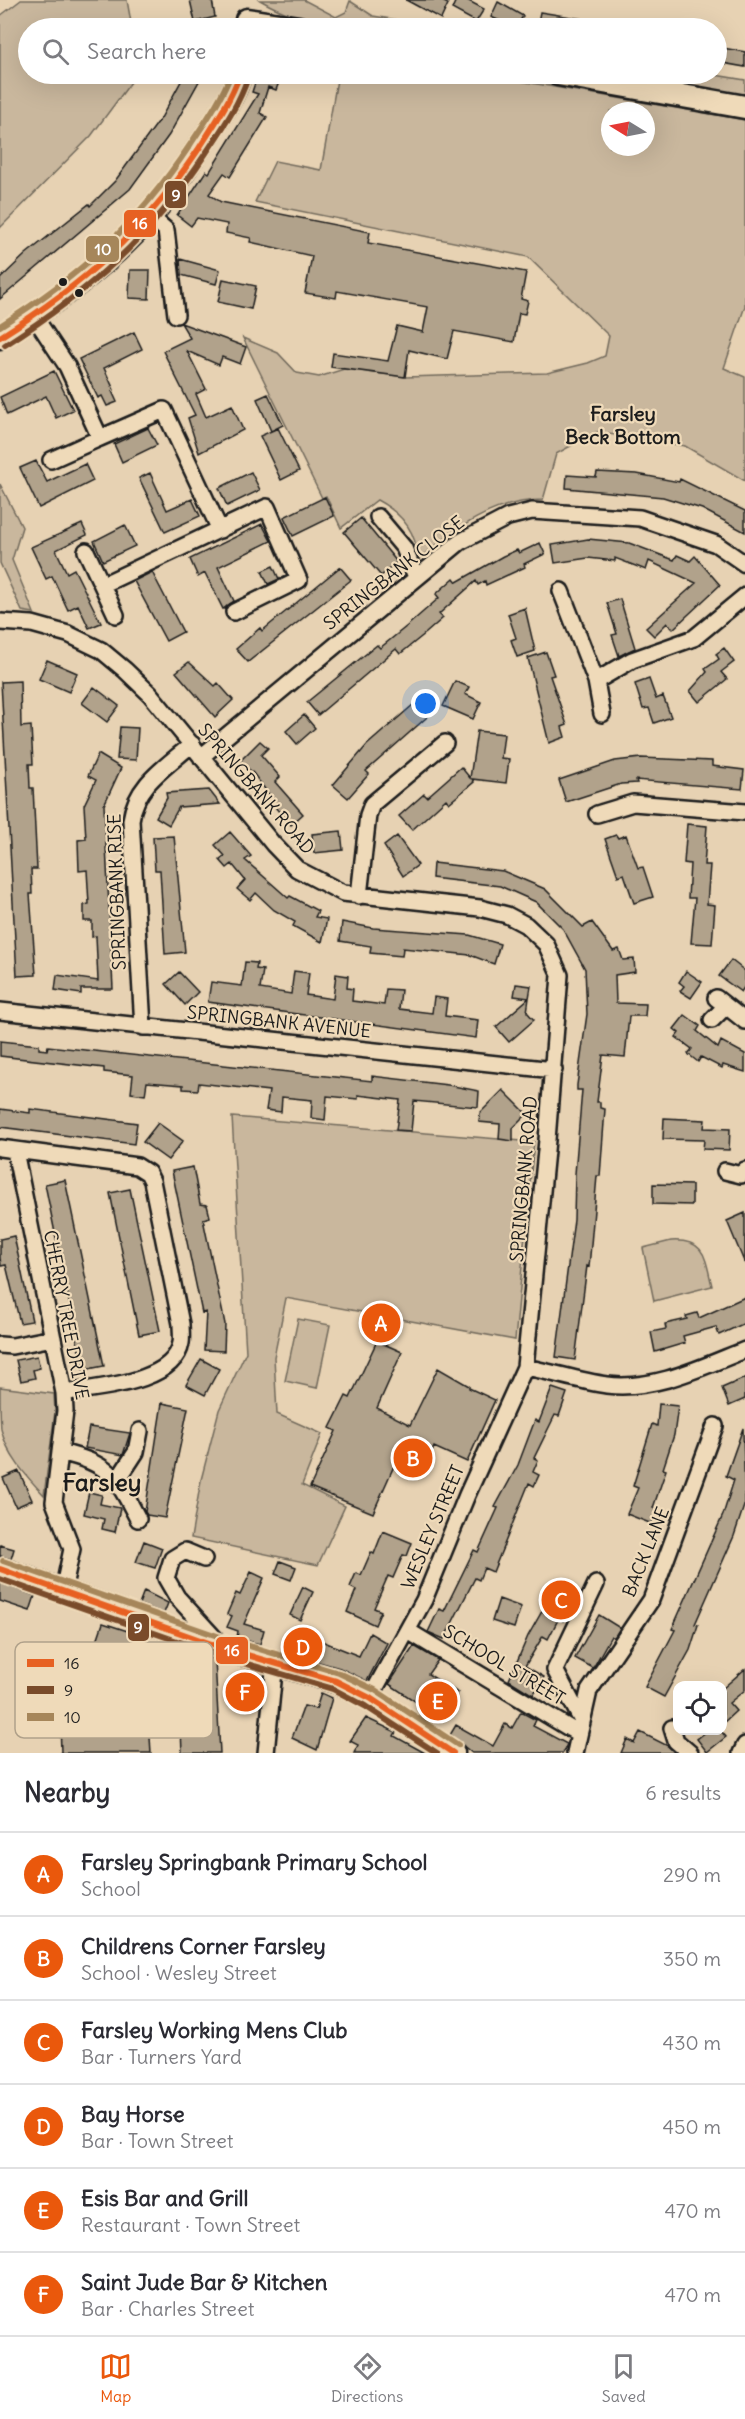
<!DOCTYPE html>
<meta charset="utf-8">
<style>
:root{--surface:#fff;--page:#f2f2f3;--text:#2b2b33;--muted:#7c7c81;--line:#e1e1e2;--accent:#ea580c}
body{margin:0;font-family:Delius,sans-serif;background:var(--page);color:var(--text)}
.controls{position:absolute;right:18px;bottom:18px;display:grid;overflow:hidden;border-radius:12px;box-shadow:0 6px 24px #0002}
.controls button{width:54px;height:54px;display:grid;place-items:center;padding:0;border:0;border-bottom:2px solid var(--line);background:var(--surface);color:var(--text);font:30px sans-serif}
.compass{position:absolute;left:601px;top:102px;width:54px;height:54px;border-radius:50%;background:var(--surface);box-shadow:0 6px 24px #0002;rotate:280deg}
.you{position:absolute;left:426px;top:704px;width:21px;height:21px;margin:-15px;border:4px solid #fff;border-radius:50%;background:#1a73e8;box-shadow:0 0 0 9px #1a73e833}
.badge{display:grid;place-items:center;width:39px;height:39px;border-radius:50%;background:var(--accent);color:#fff;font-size:20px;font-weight:700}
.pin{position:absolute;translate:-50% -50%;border:3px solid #fff;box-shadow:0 2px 6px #0006}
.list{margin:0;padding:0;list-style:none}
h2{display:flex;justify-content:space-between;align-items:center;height:78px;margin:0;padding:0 24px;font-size:26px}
h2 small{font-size:20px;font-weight:400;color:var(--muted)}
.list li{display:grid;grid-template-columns:39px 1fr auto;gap:18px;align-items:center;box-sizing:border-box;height:84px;padding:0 24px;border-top:2px solid var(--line)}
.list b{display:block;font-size:22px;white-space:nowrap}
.list p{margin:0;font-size:20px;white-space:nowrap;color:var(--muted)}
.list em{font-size:20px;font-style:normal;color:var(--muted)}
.icon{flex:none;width:33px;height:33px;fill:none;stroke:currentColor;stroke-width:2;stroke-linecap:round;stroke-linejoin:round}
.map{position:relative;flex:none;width:745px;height:1753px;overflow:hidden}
.search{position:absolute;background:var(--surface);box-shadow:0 6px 24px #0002;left:18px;right:18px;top:18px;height:66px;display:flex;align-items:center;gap:15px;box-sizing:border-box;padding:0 21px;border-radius:33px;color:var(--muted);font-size:22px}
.sheet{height:582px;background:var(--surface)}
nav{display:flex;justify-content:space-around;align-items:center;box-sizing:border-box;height:84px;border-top:2px solid var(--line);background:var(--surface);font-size:16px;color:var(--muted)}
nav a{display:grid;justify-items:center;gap:3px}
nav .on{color:var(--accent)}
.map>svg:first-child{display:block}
.green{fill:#c9b79d;stroke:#726a5c;stroke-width:1.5;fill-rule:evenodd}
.building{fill:#b1a28b;stroke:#1c1c1c;stroke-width:1.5}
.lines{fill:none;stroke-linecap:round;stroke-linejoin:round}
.street-casing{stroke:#1c1c1c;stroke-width:20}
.secondary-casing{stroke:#1c1c1c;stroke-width:27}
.street{stroke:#efdab9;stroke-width:15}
.secondary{stroke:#efdab9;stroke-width:22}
.bus-1-casing{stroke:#efdab9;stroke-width:10}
.bus-2-casing{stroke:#efdab9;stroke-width:10}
.bus-3-casing{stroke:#efdab9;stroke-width:10}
.bus-1{stroke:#e76122;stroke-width:6}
.bus-2{stroke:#7a4b2a;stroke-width:6}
.bus-3{stroke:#a6865a;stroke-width:6}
.bus-dot{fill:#1c1c1c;stroke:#efdab9;stroke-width:2}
.labels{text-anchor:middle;stroke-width:4.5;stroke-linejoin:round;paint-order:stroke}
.street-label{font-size:18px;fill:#1c1c1c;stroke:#efdab9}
.neighbourhood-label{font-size:20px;font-weight:bold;fill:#1c1c1c;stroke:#efdab9}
.district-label{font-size:24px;font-weight:bold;fill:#1c1c1c;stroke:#efdab9}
.key{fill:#efdab9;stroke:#b0a18a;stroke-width:1.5}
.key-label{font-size:16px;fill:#1c1c1c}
.line-badge{stroke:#efdab9;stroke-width:2}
.badge-label{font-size:16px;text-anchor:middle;font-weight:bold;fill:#fff}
</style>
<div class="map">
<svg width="745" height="1753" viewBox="0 0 745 1753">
<rect width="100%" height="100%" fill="#e7d2b3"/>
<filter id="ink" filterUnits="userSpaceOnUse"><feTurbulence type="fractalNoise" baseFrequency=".0167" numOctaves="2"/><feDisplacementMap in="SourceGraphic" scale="12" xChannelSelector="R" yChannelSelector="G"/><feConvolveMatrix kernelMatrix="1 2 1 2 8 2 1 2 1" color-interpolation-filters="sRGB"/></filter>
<g filter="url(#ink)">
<path class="green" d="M21 0H127L132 28H28V74H137L91 136 0 228V16Z
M260 0H304L336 17 346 12 350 1 373 16 446 28C380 28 319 35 260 0Z
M338 74H480L745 120V306L724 368 745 377V481L685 446 596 432 556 454 543 500C492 500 455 530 417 560 418 532 401 513 377 500L341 528 326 496 322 498 243 338 278 353 297 373 319 377 344 369 405 377 547 373 588 363 605 356 609 336 528 257 255 202 275 161 321 170ZM610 111H646V147H610Z
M600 74H709L745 80V99Z
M0 484 22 527 12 560 34 613 22 611 0 563Z
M232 1117 534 1142 515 1340 286 1298 274 1357 277 1414 322 1434 302 1485 345 1506 318 1565 191 1538 201 1480 219 1410 246 1352Z
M671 1241C706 1239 705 1258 712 1286L654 1301 643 1248Z
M298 1319 330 1325 317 1388 285 1381Z
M0 1387 54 1394 55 1412 44 1495C26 1476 7 1455 1 1429 0 1416 0 1400 0 1387Z"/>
<path class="building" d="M190 0H212L215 17 195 22Z
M406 0H440L448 4 441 19Z
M456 0H467L484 9 476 22 452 9Z
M498 2 523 16 516 28 491 17Z
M540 12 603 22 602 28 537 27Z
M717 47 745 52V67L717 62Z
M185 74H203L169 135 130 189 0 299V279L26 254 89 204 90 206 115 181 161 118Z
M258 74H282L276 90 268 87 260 113 267 117 230 177 224 173 209 194 221 202 370 232 368 243 526 272 521 299 528 301 525 314 519 313 514 342 454 331 447 359 409 350 405 377 331 367 333 353 388 361 397 326 423 332 428 307 337 291 336 298 305 293 312 256 250 242 251 238 226 233 227 224 197 218 191 226 177 215 206 171 209 173 258 94 252 92Z
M180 259 220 270 216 284 181 275Z
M130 270H150L149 299 129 298Z
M223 279 256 286 251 309 218 302Z
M181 323 246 347 240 364 222 357 219 365 187 351 206 389 196 394 206 417 232 405 243 430 199 453 188 418 195 415 163 351 190 338Z
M134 332 142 349 104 368 114 390 112 391 117 402 107 406 102 396 98 398 79 359Z
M54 371 73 410 56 418 46 396 7 415 0 397Z
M268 394 283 425 271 431 257 399Z
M148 428 157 445 122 462 114 444Z
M278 428 299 471 281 480 260 436Z
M36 461 47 482 85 464 93 481 39 508 20 468Z
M251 472 260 490 227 506 219 488Z
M597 472 637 474 679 482 680 479 745 511V532L702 509 663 497 566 488 567 475 596 477Z
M150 473 167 510 192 499 200 516 165 532 139 478Z
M325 497 334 516 293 536 284 517Z
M361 518 397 562 381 576 344 532Z
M82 524 87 535 56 550 67 573 74 569 101 623 89 628 78 605 68 610 52 576 46 579 31 547Z
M262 524 271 541 218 567 234 601 223 609 205 573 198 577 190 559Z
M125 525 135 546 103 561 94 541Z
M588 539 629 543 674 560 677 555 690 561 695 556 720 585 673 629 667 623 654 636 646 628 696 583 649 561 646 570 615 558V561L588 558 555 563 552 545Z
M540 543 545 554 524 564 525 567 486 585 485 581 478 585 476 581 439 614 443 618 426 633 400 654 396 649 318 715 307 702 377 645 380 648 407 626 439 598 436 594 454 578 457 582 503 556 517 550 519 553Z
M273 566 279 579 268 584 262 571Z
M340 567 351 580 248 662 236 649 260 628 262 631Z
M152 572 183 632 166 641 134 581Z
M620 599 635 648 619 656 612 635 617 634 607 603Z
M525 608 535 651 517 657 511 640 516 638 508 614Z
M724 648 734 662 721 672 727 679 699 702 690 691 707 672 705 669 719 659 716 654Z
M546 652 554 675 550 676 567 725 562 727 565 737 549 743 528 658Z
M47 660 77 673 69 692 39 679Z
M189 662 215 686 218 683 233 700 215 717 176 672Z
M649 679 656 699 663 696 671 717 654 723 649 708 643 709 635 684Z
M20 681 21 727 31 726 33 764H29L30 788H33L37 869H31L32 894H30L36 975 17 976 1 682Z
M455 681 469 687 465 694 481 702 473 719 443 706Z
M94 687 119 706 107 722 82 703Z
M422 697 434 711 366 771 369 774 348 798 333 785 367 745Z
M304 715 315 728 297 744 286 731Z
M120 727 138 728 136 760 117 759Z
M477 731 504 734 501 758 509 759 506 783 472 779 474 782 461 793 449 803 446 799 412 830 399 816 424 794 427 797 461 767 470 778Z
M260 741 268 748 261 755 280 777 275 782 303 814 291 825 274 806 276 804 253 773 240 761Z
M98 754 121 768 104 805 113 989H81V994L55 990 57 975 98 981 96 936 92 937V921H84V905L89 904 87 870 79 871 78 840 86 839 84 805 96 780 88 776Z
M641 758 712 761V766L744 770 742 789 636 780 637 783 621 784 566 802 559 780 615 761Z
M209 790 220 804 179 807 169 825 156 817 167 798 166 793Z
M687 824 707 826 704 865H710L707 904 715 905 712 944 691 943 695 898H688L690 864 684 863Z
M341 831 343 850 314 853 312 834Z
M230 832 251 856 245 860 288 898 290 896 318 911 315 917 327 919 322 942 293 926 295 922 274 910 256 893 250 900 237 889 245 880 232 864 227 868 220 860 225 856 215 845Z
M616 835 618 838 626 835 638 868 643 867 653 897 634 903 624 874 618 876 605 839Z
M174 836 185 952 165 954 160 870H155L153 837Z
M397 836 418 865 403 876 384 846Z
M433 863 503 871 545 889 583 927 592 922 613 951 619 949 623 960 634 959 635 972 615 975 616 1003 646 1004 645 1016H629L625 1057 603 1055 597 1102H600V1108L605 1109 600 1176H597L589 1267 587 1266 575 1360 556 1357 574 1220 575 1174 582 1090H577V1085L587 1014 585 969 563 929 536 902 500 886 432 878Z
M342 922 373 928 469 935 500 944 494 964 470 955 403 948 402 956 370 953 371 946 340 941Z
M731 960 745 971V986L741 992 719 976Z
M245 962 257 963 256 969 263 970 260 989 291 994 294 971 309 973 306 995 333 999 336 974 348 976 347 988 353 989 352 1001 384 1005 386 989 401 990 399 1009 432 1013 434 997 447 999 445 1016 478 1020 476 1038 208 1002 211 982 242 986Z
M686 971 702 982 691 998 680 991 684 986 679 982Z
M179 972 198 992 185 1005 166 984Z
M516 984 531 986 529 998 514 996Z
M529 998 527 1012 534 1020 509 1042 496 1027Z
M685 1015 700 1026 697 1031 718 1048 721 1041 745 1054V1072L723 1065 722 1068 701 1057 698 1062 688 1054 692 1049 676 1037 679 1033 674 1029Z
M0 1041 39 1045V1049L47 1050 48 1046 372 1081V1076L448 1085 479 1091 478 1107 414 1101 411 1131 396 1130 400 1100 358 1095V1099L327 1096 325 1120 311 1118 312 1100 282 1097 281 1112 266 1110 269 1091 199 1083 198 1090 183 1089V1085L147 1082 145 1095 131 1093 133 1075 104 1072V1068L0 1056Z
M503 1090 527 1114 513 1128V1141L499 1139 500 1124 479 1122 480 1113Z
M0 1109 30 1113V1109L137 1123 134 1144 0 1127Z
M664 1118 705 1120 704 1128 730 1129 729 1150 703 1149 704 1140 663 1139Z
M158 1123 183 1141 168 1160 143 1142Z
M193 1167 200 1204 207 1205 210 1217 203 1219 225 1324 224 1351 204 1350 206 1312 202 1313 172 1171Z
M65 1180 104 1366 83 1370 45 1184Z
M653 1184 692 1185V1205L653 1204Z
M130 1189 160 1331 139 1335 110 1193Z
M745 1213V1264L727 1221Z
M14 1236 32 1321 20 1323 6 1265 1 1266 0 1257V1239Z
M745 1297V1323L719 1335 716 1327 683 1336 685 1343 655 1352 651 1332 666 1329 665 1324 687 1319 686 1316 697 1313 699 1318Z
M377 1341 402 1352 377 1408 410 1425 438 1368 469 1386V1388L495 1400 467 1462 434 1447 425 1469 398 1457 373 1513 310 1487 336 1431 330 1428 346 1396 350 1398Z
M37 1356 40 1368 33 1370 35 1378 21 1381 16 1360Z
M201 1359 219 1369 205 1395 186 1385Z
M745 1378V1399L729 1406 722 1388Z
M552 1388 567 1393 559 1416 555 1415 534 1458 538 1460 533 1472 539 1475 534 1486 529 1483 493 1572 484 1568 479 1580 475 1578 444 1639 428 1632 439 1609 444 1611 474 1550 478 1552 498 1508 495 1507 518 1465 535 1420 539 1422Z
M162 1403 188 1408 165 1518 147 1515 145 1512Z
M659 1404 678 1406 674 1435 663 1469 666 1470 653 1508 657 1509 652 1524 627 1514 638 1488 633 1486 652 1424 657 1426Z
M89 1427 130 1433 123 1455 85 1448Z
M743 1428 745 1503 734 1536 695 1624 698 1625 690 1650 664 1697 645 1687 675 1630 672 1629 723 1515 734 1480 726 1476Z
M19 1471 32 1500 16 1507 3 1478Z
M89 1492 102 1495 100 1504 120 1508 115 1532 102 1529 104 1519 84 1514Z
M383 1531 412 1543 407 1556 403 1555 393 1578 388 1576 374 1608 381 1611 375 1625 347 1612 356 1590 350 1587 356 1573 361 1575 371 1552 374 1554Z
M144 1541 162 1548 155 1568 136 1562Z
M0 1545 14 1549 11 1559 0 1556Z
M280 1561 296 1567 291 1580 275 1574Z
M251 1572 264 1578 244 1624 264 1630 260 1644 237 1638 238 1631 227 1627 232 1616 227 1614 236 1593 240 1595Z
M0 1583 35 1596 30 1611 0 1601Z
M558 1583 578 1594 563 1621 559 1618 548 1639 543 1636 525 1666 544 1677 533 1695 509 1680 528 1636Z
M303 1587 313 1592 300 1620 290 1615Z
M144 1591 168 1603 164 1613 139 1604Z
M499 1599 521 1607 514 1628 492 1621Z
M599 1615 620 1628 614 1638 611 1636 593 1668 575 1658Z
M103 1623 140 1635V1650H162L165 1642 215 1660 220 1753H182L179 1676 140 1677 141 1695 117 1688 108 1723 149 1721 151 1753H61L59 1684 82 1685Z
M294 1630 359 1656 370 1633 387 1643 367 1681 340 1668 284 1652Z
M414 1646 438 1660 428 1674 458 1693 442 1719 389 1684Z
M745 1669V1690L729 1703 736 1711 723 1723V1688Z
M241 1678 256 1682 248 1707 234 1703Z
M321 1693 332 1698 317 1750 292 1738 304 1706 316 1709Z
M521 1712 536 1720 533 1726 567 1744 563 1753H472L450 1735 456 1725 493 1746 505 1724 512 1728Z
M366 1718 396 1732 394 1736 425 1753H354L358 1745 350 1741Z
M707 1731H721L726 1737 707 1752 697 1739Z
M640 1732 668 1746 675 1753H621L627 1739 634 1743Z"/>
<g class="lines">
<g class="street-casing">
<path id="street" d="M149 215 166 230 176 315
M34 316 67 366 100 438 164 410 220 530
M51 460 100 438
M378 517 404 548 416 577
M86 551 102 585
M561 591 596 681 602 714
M116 615 102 585 267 507 299 580 234 612
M0 622 32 624 68 634 101 650 125 670 150 694 273 844 297 869 343 893 480 908 507 915 526 925 546 944 560 975 547 1140 525 1367 467 1495 424 1600 370 1698
M596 681 632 660 694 638 745 596
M201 757 460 542 508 517 532 511 640 518 716 544 745 564
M597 814 633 803 745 812
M359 896 368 815 372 804 445 743
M716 998 745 1021
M0 1011 554 1070
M712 1020 726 1006
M143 1027 131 820C136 784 166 767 192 744
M0 1148 137 1166 148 1173 152 1181 181 1324C181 1330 182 1337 181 1343 174 1384 97 1387 64 1393
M15 1151 64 1393 65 1411 54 1502 72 1549 63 1591
M725 1171 741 1175 745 1170
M0 1345 12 1346 53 1338
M525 1367C552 1372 579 1381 607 1385 654 1391 702 1367 745 1350
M60 1452C109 1464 115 1474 138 1519
M117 1481 136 1452 140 1431
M204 1559 185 1551 172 1559 166 1578 177 1597 221 1645
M408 1631 579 1734
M582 1721 555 1670 596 1584
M672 1728 676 1741 690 1753
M266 1753 275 1661
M575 1753 589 1691 651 1600 715 1426
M741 1753 745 1745"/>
</g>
<g class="secondary-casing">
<path id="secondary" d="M247 20 299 28
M558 74 745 107
M0 337C47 308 95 273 134 233 160 207 180 176 200 146 215 123 232 100 240 74
M0 1569 223 1648 336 1681 370 1698 453 1753"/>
</g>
<use href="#street" class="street"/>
<use href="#secondary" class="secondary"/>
<g class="bus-1-casing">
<path id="bus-1" d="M0 337C84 284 142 233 198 150 214 125 230 102 240 74
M0 1569 223 1648 336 1681 370 1698 453 1753"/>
</g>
<g class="bus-2-casing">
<path id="bus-2" d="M5 345C91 290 150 238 206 153 222 129 239 105 248 77
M0 1579 220 1656 333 1689 365 1706 437 1753"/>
</g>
<g class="bus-3-casing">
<path id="bus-3" d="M0 326C81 275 137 225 190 145 205 122 221 100 231 74
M3 1561 226 1639 339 1673 375 1690 458 1745"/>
</g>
<use href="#bus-1" class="bus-1"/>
<use href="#bus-2" class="bus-2"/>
<use href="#bus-3" class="bus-3"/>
</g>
</g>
<g class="bus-dot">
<circle cx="63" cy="282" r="5"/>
<circle cx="79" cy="293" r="5"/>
</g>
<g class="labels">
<g class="street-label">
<text transform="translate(394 573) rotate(-38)" y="6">SPRINGBANK CLOSE</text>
<text transform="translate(256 789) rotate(49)" y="6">SPRINGBANK ROAD</text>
<text transform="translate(117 892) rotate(-92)" y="6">SPRINGBANK RISE</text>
<text transform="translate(279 1022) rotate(6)" y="6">SPRINGBANK AVENUE</text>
<text transform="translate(524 1179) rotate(-85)" y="6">SPRINGBANK ROAD</text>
<text transform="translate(66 1315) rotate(79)" y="6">CHERRY TREE DRIVE</text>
<text transform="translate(433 1527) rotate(-67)" y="6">WESLEY STREET</text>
<text transform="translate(646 1552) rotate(-68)" y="6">BACK LANE</text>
<text transform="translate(504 1665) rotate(31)" y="6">SCHOOL STREET</text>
</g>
<g class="neighbourhood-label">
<text x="623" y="421">Farsley<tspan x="623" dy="23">Beck Bottom</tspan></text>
</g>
<g class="district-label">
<text x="102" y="1491">Farsley</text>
</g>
</g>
<rect x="15" y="1642" width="198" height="96" rx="9" class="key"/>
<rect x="27" y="1659" width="27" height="8" fill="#e76122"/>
<rect x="27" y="1686" width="27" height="8" fill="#7a4b2a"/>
<rect x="27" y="1713" width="27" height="8" fill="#a6865a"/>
<g class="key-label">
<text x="64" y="1669">16</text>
<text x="64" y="1696">9</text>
<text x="64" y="1723">10</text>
</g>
<g class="line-badge">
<rect x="164" y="180" width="23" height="29" rx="6" fill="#7a4b2a"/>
<rect x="123" y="209" width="34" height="29" rx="6" fill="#e76122"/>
<rect x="85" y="235" width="35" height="28" rx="6" fill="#a6865a"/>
<rect x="127" y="1613" width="23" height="29" rx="6" fill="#7a4b2a"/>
<rect x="215" y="1636" width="34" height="29" rx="6" fill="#e76122"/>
</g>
<g class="badge-label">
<text x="176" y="201">9</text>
<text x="140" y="229">16</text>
<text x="103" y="255">10</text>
<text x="138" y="1633">9</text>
<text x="232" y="1656">16</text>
</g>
</svg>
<div class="controls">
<button><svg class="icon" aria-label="locate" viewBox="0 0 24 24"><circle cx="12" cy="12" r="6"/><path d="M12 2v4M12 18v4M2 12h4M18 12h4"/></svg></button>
</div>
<svg class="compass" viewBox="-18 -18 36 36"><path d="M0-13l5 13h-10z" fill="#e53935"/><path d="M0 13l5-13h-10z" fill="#7c7c81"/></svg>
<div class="you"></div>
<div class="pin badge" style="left:381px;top:1323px">A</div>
<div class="pin badge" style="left:413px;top:1458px">B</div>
<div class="pin badge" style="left:561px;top:1600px">C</div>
<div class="pin badge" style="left:303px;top:1647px">D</div>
<div class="pin badge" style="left:438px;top:1701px">E</div>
<div class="pin badge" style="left:245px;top:1692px">F</div>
<div class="search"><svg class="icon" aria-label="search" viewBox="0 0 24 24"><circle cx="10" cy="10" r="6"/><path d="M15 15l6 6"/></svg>Search here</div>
</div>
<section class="sheet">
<h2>Nearby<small>6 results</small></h2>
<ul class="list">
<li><span class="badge">A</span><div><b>Farsley Springbank Primary School</b><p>School</p></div><em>290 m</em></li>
<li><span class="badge">B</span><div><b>Childrens Corner Farsley</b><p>School · Wesley Street</p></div><em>350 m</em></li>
<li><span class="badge">C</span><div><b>Farsley Working Mens Club</b><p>Bar · Turners Yard</p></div><em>430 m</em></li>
<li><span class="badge">D</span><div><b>Bay Horse</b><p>Bar · Town Street</p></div><em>450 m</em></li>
<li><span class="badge">E</span><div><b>Esis Bar and Grill</b><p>Restaurant · Town Street</p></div><em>470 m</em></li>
<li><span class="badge">F</span><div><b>Saint Jude Bar &amp; Kitchen</b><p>Bar · Charles Street</p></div><em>470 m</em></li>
</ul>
</section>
<nav>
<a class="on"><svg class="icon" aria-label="map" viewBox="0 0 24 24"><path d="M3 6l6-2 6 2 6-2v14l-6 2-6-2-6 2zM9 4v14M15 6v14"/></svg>Map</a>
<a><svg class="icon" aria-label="directions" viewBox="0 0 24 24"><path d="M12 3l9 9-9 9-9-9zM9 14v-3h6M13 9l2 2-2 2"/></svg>Directions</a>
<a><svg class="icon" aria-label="saved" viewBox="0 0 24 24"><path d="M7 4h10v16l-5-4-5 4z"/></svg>Saved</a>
</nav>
